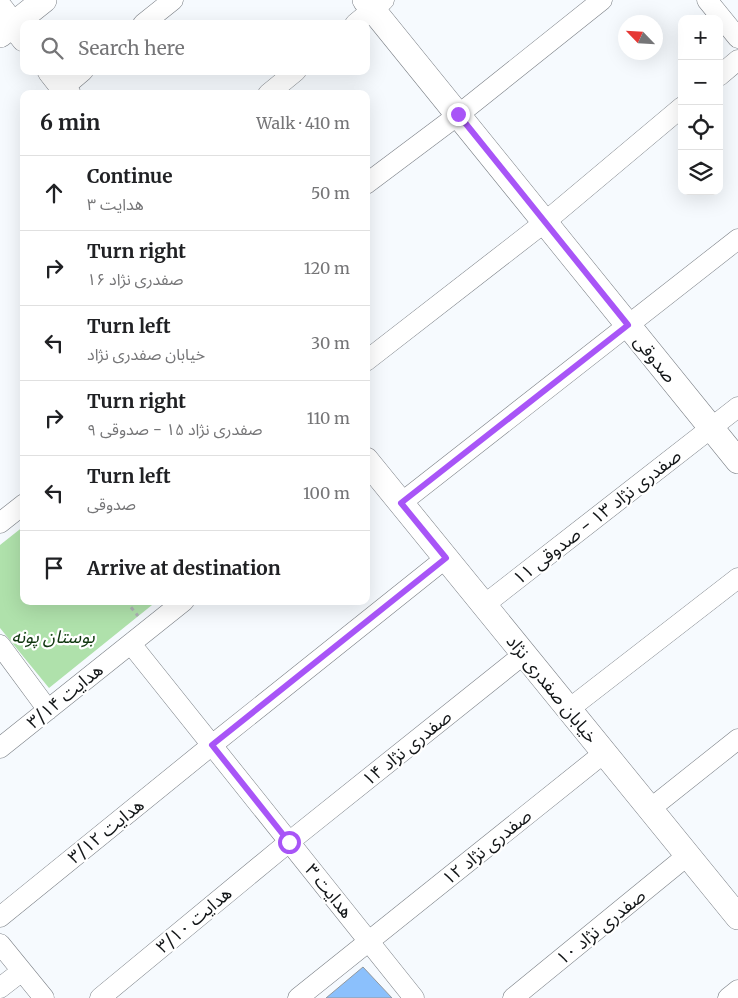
<!DOCTYPE html>
<meta charset="utf-8">
<style>
:root{--surface:#fff;--page:#f2f2f2;--text:#202124;--muted:#757577;--line:#e0e0e0}
body{margin:0;font-family:Merriweather,"Noto Sans Arabic",serif;background:var(--page);color:var(--text)}
.controls{position:absolute;right:15px;top:15px;display:grid;overflow:hidden;border-radius:10px;box-shadow:0 5px 20px #0002}
.controls button{width:45px;height:45px;display:grid;place-items:center;padding:0;border:0;border-bottom:1px solid var(--line);background:var(--surface);color:var(--text);font:25px sans-serif}
.compass{position:absolute;left:618px;top:15px;width:45px;height:45px;border-radius:50%;background:var(--surface);box-shadow:0 5px 20px #0002;rotate:295deg}
.stop{position:absolute;width:15px;height:15px;margin:-11px;border:4px solid #a855f7;border-radius:50%;background:#fff}
.stop.end{background:#a855f7;border-color:#fff;box-shadow:0 1px 5px #0008}
.list{margin:0;padding:0;list-style:none}
h2{display:flex;justify-content:space-between;align-items:center;height:65px;margin:0;padding:0 20px;font-size:21px}
h2 small{font-size:16px;font-weight:400;color:var(--muted)}
.list li{display:grid;grid-template-columns:32px 1fr auto;gap:15px;align-items:center;box-sizing:border-box;height:75px;padding:0 20px;border-top:1px solid var(--line)}
.list b{display:block;font-size:19px;white-space:nowrap}
.list p{margin:0;font-size:16px;white-space:nowrap;color:var(--muted)}
.list em{font-size:16px;font-style:normal;color:var(--muted)}
.icon{flex:none;width:28px;height:28px;fill:none;stroke:currentColor;stroke-width:2;stroke-linecap:round;stroke-linejoin:round}
.map{position:relative;flex:none;width:738px;height:998px;overflow:hidden}
.search{position:absolute;background:var(--surface);box-shadow:0 5px 20px #0002;left:20px;top:20px;width:350px;height:55px;display:flex;align-items:center;gap:12px;box-sizing:border-box;padding:0 18px;border-radius:10px;color:var(--muted);font-size:19px}
.panel{position:absolute;background:var(--surface);box-shadow:0 5px 20px #0002;left:20px;top:90px;width:350px;height:515px;border-radius:10px}
.map>svg:first-child{display:block}
.green{fill:#afe1ab}
.building{fill:#8bc0fc;stroke:#92989e}
.lines{fill:none;stroke-linecap:round;stroke-linejoin:round}
.minor-casing{stroke:#7a7f85;stroke-width:21}
.tertiary-casing{stroke:#7a7f85;stroke-width:26}
.path{stroke:#adb1b4;stroke-width:3;stroke-dasharray:4 4;stroke-linecap:butt}
.minor{stroke:#fff;stroke-width:20}
.tertiary{stroke:#fff;stroke-width:25}
.route{stroke:#a855f7;stroke-width:6}
.labels{text-anchor:middle;stroke-width:4.5;stroke-linejoin:round;paint-order:stroke}
.street-label{font-size:18px;fill:#131618;stroke:#fff}
.park-label{font-size:18px;font-style:italic;fill:#10370f;stroke:#fff}
</style>
<div class="map">
<svg width="738" height="998" viewBox="0 0 738 998">
<rect width="100%" height="100%" fill="#f6fafe"/>
<path class="green" d="M24 526V601H157L49 688 0 628V545Z"/>
<path class="building" d="M363 967 392 998H326Z"/>
<g class="lines">
<g class="minor-casing">
<path id="minor" d="M707 0 738 38
M143 24 173 0
M355 24 384 0
M719 76 738 60
M63 88 83 71
M268 94 296 71
M366 184 458 115 602 0
M366 361 545 222 682 107
M401 503 738 239
M0 523 24 504
M484 605 738 407
M131 644 414 998
M0 645 48 710
M569 709 738 578
M0 748 184 601
M650 809 738 739
M0 917 212 745 446 558
M0 944 44 998
M0 988 22 971
M100 998 289 842 524 654
M298 998 604 753
M513 998 688 855
M728 998 738 990"/>
</g>
<g class="tertiary-casing">
<path id="tertiary" d="M365 0 738 461
M0 8 24 39
M0 35 44 0
M50 71 68 94
M366 460 738 917"/>
</g>
<path class="path" d="M126 601 138 616"/>
<use href="#minor" class="minor"/>
<use href="#tertiary" class="tertiary"/>
</g>
<g class="lines">
<path class="route" d="M289 842 212 745 446 558 401 503 628 325 458 114"/>
</g>
<g class="labels">
<g class="street-label">
<text transform="translate(655 359) rotate(51)" y="6">صدوقی</text>
<text transform="translate(597 517) rotate(-38)" y="6">صفدری نژاد ۱۳ - صدوقی ۱۱</text>
<text transform="translate(552 689) rotate(51)" y="6">خیابان صفدری نژاد</text>
<text transform="translate(65 696) rotate(-39)" y="6">هدایت ۳/۱۴</text>
<text transform="translate(407 748) rotate(-39)" y="6">صفدری نژاد ۱۴</text>
<text transform="translate(106 831) rotate(-39)" y="6">هدایت ۳/۱۲</text>
<text transform="translate(487 847) rotate(-39)" y="6">صفدری نژاد ۱۲</text>
<text transform="translate(329 891) rotate(51)" y="6">هدایت ۳</text>
<text transform="translate(194 920) rotate(-40)" y="6">هدایت ۳/۱۰</text>
<text transform="translate(601 927) rotate(-39)" y="6">صفدری نژاد ۱۰</text>
</g>
<g class="park-label">
<text x="53" y="643">بوستان پونه</text>
</g>
</g>
</svg>
<div class="controls">
<button>+</button>
<button>−</button>
<button><svg class="icon" aria-label="locate" viewBox="0 0 24 24"><circle cx="12" cy="12" r="6"/><path d="M12 2v4M12 18v4M2 12h4M18 12h4"/></svg></button>
<button><svg class="icon" aria-label="layers" viewBox="0 0 24 24"><path d="M12 4l9 5-9 5-9-5zM3 14l9 5 9-5"/></svg></button>
</div>
<svg class="compass" viewBox="-18 -18 36 36"><path d="M0-13l5 13h-10z" fill="#e53935"/><path d="M0 13l5-13h-10z" fill="#757577"/></svg>
<div class="stop" style="left:289px;top:842px"></div>
<div class="stop end" style="left:458px;top:114px"></div>
<div class="search"><svg class="icon" aria-label="search" viewBox="0 0 24 24"><circle cx="10" cy="10" r="6"/><path d="M15 15l6 6"/></svg>Search here</div>
<section class="panel">
<h2>6 min<small>Walk · 410 m</small></h2>
<ul class="list">
<li><svg class="icon" aria-label="ahead" viewBox="0 0 24 24"><path d="M12 20V5M6 11l6-6 6 6"/></svg><div><b>Continue</b><p>هدایت ۳</p></div><em>50 m</em></li>
<li><svg class="icon" aria-label="right" viewBox="0 0 24 24"><path d="M7 20v-9h11M14 6l5 5-5 5"/></svg><div><b>Turn right</b><p>صفدری نژاد ۱۶</p></div><em>120 m</em></li>
<li><svg class="icon" aria-label="left" viewBox="0 0 24 24"><path d="M17 20v-9H6M10 6l-5 5 5 5"/></svg><div><b>Turn left</b><p>خیابان صفدری نژاد</p></div><em>30 m</em></li>
<li><svg class="icon" aria-label="right" viewBox="0 0 24 24"><path d="M7 20v-9h11M14 6l5 5-5 5"/></svg><div><b>Turn right</b><p>صفدری نژاد ۱۵ - صدوقی ۹</p></div><em>110 m</em></li>
<li><svg class="icon" aria-label="left" viewBox="0 0 24 24"><path d="M17 20v-9H6M10 6l-5 5 5 5"/></svg><div><b>Turn left</b><p>صدوقی</p></div><em>100 m</em></li>
<li><svg class="icon" aria-label="arrive" viewBox="0 0 24 24"><path d="M6 21V4h12l-3 4 3 4H6"/></svg><div><b>Arrive at destination</b></div></li>
</ul>
</section>
</div>
